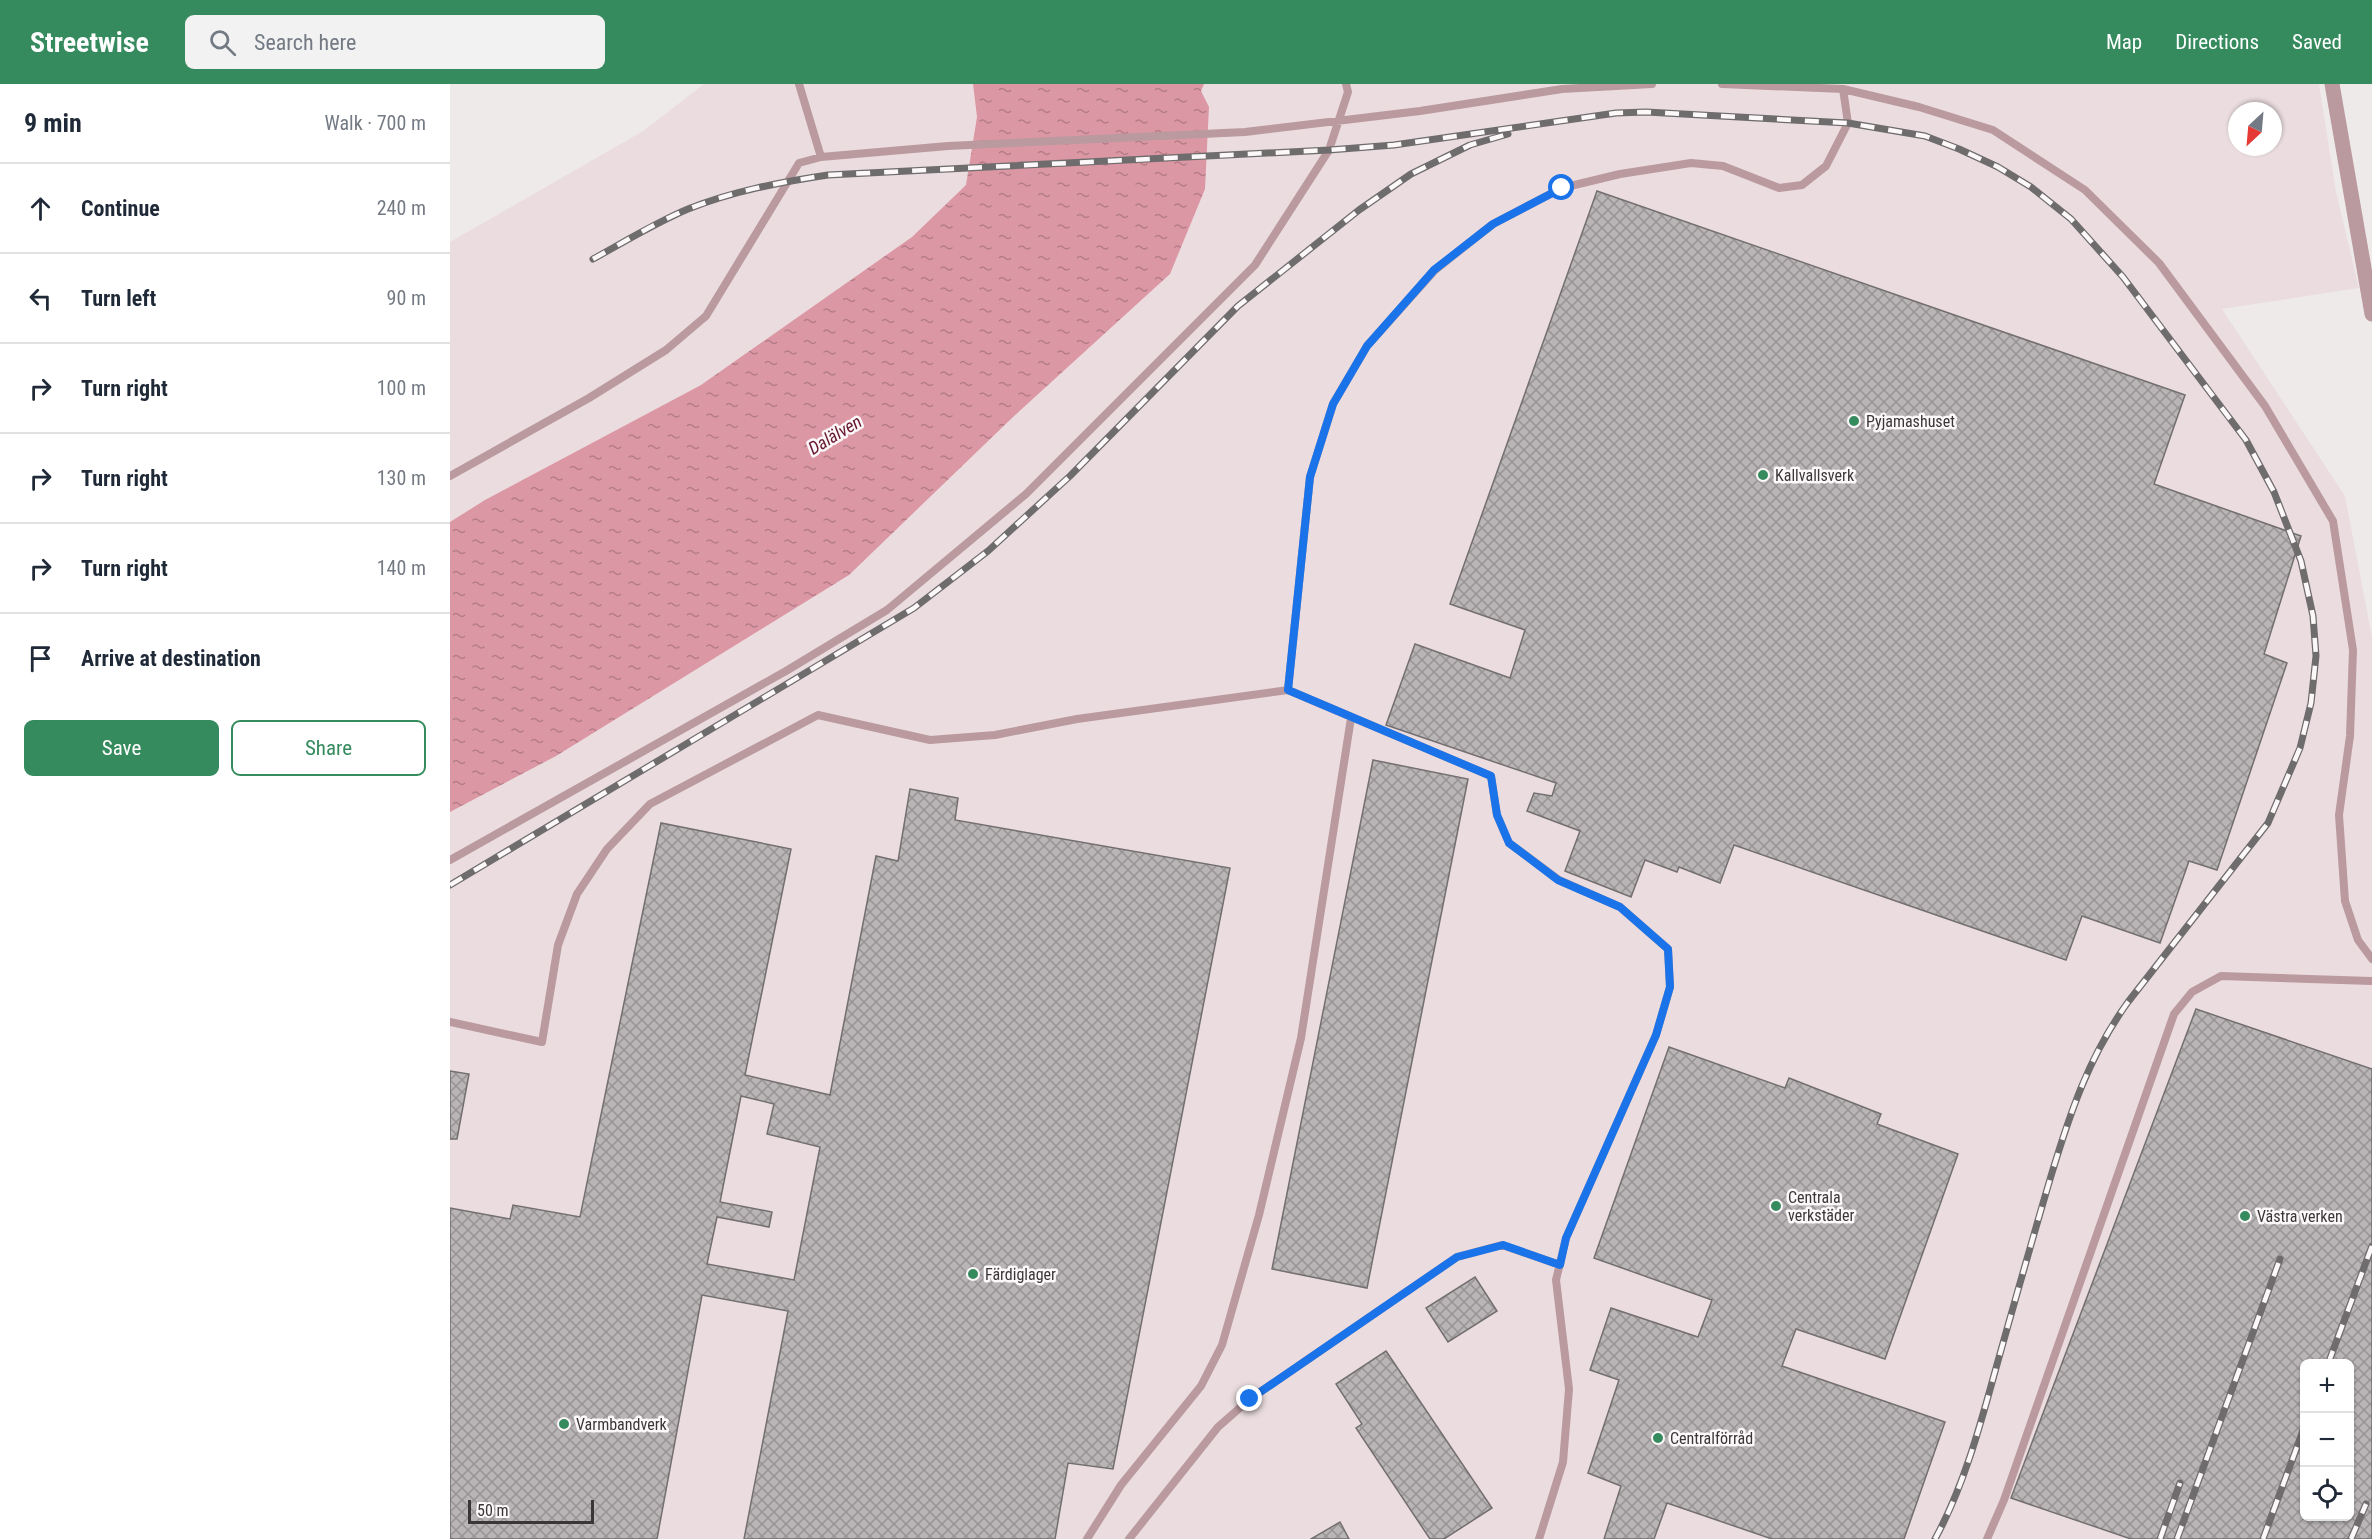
<!DOCTYPE html>
<meta charset="utf-8">
<style>
:root{--surface:#fff;--page:#f2f2f3;--text:#1f2937;--muted:#747a83;--line:#e0e1e3;--accent:#368b5e}
body{margin:0;font-family:"Roboto Condensed",sans-serif;background:var(--page);color:var(--text)}
.controls{position:absolute;right:18px;bottom:18px;display:grid;overflow:hidden;border-radius:9px;box-shadow:0 2px 4px #0004}
.controls button{width:54px;height:54px;display:grid;place-items:center;padding:0;border:0;border-bottom:2px solid var(--line);background:var(--surface);color:var(--text);font:30px sans-serif}
.compass{position:absolute;left:1778px;top:18px;width:54px;height:54px;border-radius:50%;background:var(--surface);box-shadow:0 2px 4px #0004;rotate:206deg}
.scale{position:absolute;left:18px;bottom:15px;width:126px;box-sizing:border-box;padding-left:6px;border:3px solid #383637;border-top:0;font-size:16px;line-height:21px;white-space:nowrap;color:#383637;-webkit-text-stroke:4px #fcf7f8;paint-order:stroke}
.stop{position:absolute;width:18px;height:18px;margin:-14px;border:4px solid #1a73e8;border-radius:50%;background:#fff}
.stop.end{background:#1a73e8;border-color:#fff;box-shadow:0 2px 6px #0008}
.list{margin:0;padding:0;list-style:none}
h2{display:flex;justify-content:space-between;align-items:center;height:78px;margin:0;padding:0 24px;font-size:26px}
h2 small{font-size:20px;font-weight:400;color:var(--muted)}
.list li{display:grid;grid-template-columns:39px 1fr auto;gap:18px;align-items:center;box-sizing:border-box;height:90px;padding:0 24px;border-top:2px solid var(--line)}
.list b{display:block;font-size:22px;white-space:nowrap}
.list em{font-size:20px;font-style:normal;color:var(--muted)}
.actions{display:flex;gap:12px;padding:18px 24px}
.actions a{flex:1;padding:14px 0;border:2px solid var(--accent);border-radius:9px;text-align:center;font-size:21px;color:var(--accent)}
.actions .main{background:var(--accent);color:#fff}
.icon{flex:none;width:33px;height:33px;fill:none;stroke:currentColor;stroke-width:2;stroke-linecap:round;stroke-linejoin:round}
.map{position:relative;flex:none;width:1922px;height:1455px;overflow:hidden}
header{display:flex;align-items:center;gap:36px;box-sizing:border-box;height:84px;padding:0 30px;background:var(--accent);color:#fff}
header strong{font-size:28px}
nav{display:flex;gap:33px;margin-inline-start:auto;font-size:21px}
.search{width:420px;height:54px;background:var(--page);display:flex;align-items:center;gap:15px;box-sizing:border-box;padding:0 21px;border-radius:9px;color:var(--muted);font-size:22px}
main{display:flex}
aside{flex:1;background:var(--surface)}
.map>svg:first-child{display:block}
.built{fill:#ebdddf;fill-rule:evenodd}
.water{fill:url(#water-ripples)}
.building{fill:url(#building-cross-hatch);stroke:#736f6f;stroke-width:1.5;fill-rule:evenodd}
.lines{fill:none;stroke-linecap:round;stroke-linejoin:round}
.lane{stroke:#ba9a9f;stroke-width:8}
.street{stroke:#ba9a9f;stroke-width:15}
.rail-casing{stroke:#6f6c6d;stroke-width:7}
.rail{stroke:#fcf7f8;stroke-width:4.5;stroke-dasharray:14;stroke-linecap:butt}
.route{stroke:#1a73e8;stroke-width:8}
.poi-dot{fill:#368b5e;stroke:#fcf7f8;stroke-width:2}
.labels{text-anchor:middle;stroke-width:5;stroke-linejoin:round;paint-order:stroke}
.poi-label{font-size:16px;fill:#383637;stroke:#fcf7f8;text-anchor:start}
.water-label{font-size:18px;font-style:italic;fill:#681730;stroke:#fcf7f8}
</style>
<header>
<strong>Streetwise</strong>
<div class="search"><svg class="icon" aria-label="search" viewBox="0 0 24 24"><circle cx="10" cy="10" r="6"/><path d="M15 15l6 6"/></svg>Search here</div>
<nav><a>Map</a><a>Directions</a><a>Saved</a></nav>
</header>
<main>
<aside>
<h2>9 min<small>Walk · 700 m</small></h2>
<ul class="list">
<li><svg class="icon" aria-label="ahead" viewBox="0 0 24 24"><path d="M12 20V5M6 11l6-6 6 6"/></svg><div><b>Continue</b></div><em>240 m</em></li>
<li><svg class="icon" aria-label="left" viewBox="0 0 24 24"><path d="M17 20v-9H6M10 6l-5 5 5 5"/></svg><div><b>Turn left</b></div><em>90 m</em></li>
<li><svg class="icon" aria-label="right" viewBox="0 0 24 24"><path d="M7 20v-9h11M14 6l5 5-5 5"/></svg><div><b>Turn right</b></div><em>100 m</em></li>
<li><svg class="icon" aria-label="right" viewBox="0 0 24 24"><path d="M7 20v-9h11M14 6l5 5-5 5"/></svg><div><b>Turn right</b></div><em>130 m</em></li>
<li><svg class="icon" aria-label="right" viewBox="0 0 24 24"><path d="M7 20v-9h11M14 6l5 5-5 5"/></svg><div><b>Turn right</b></div><em>140 m</em></li>
<li><svg class="icon" aria-label="arrive" viewBox="0 0 24 24"><path d="M6 21V4h12l-3 4 3 4H6"/></svg><div><b>Arrive at destination</b></div></li>
</ul>
<div class="actions"><a class="main">Save</a><a>Share</a></div>
</aside>
<div class="map">
<svg width="1922" height="1455" viewBox="0 0 1922 1455">
<defs>
<pattern id="water-ripples" width="26" height="14" patternUnits="userSpaceOnUse" patternTransform="scale(1.5)"><rect width="26" height="14" fill="#dc97a4"/><path d="M2 4q2-2 4 0t4 0M15 11q2-2 4 0t4 0" fill="none" stroke="#b37c86"/></pattern>
<pattern id="building-cross-hatch" width="8" height="8" patternUnits="userSpaceOnUse" patternTransform="scale(1.5)"><rect width="8" height="8" fill="#b9b4b5"/><path d="M0 0l8 8M0 8l8-8" fill="none" stroke="#979394"/></pattern>
</defs>
<rect width="100%" height="100%" fill="#efeaea"/>
<path class="built" d="M254 0H1869L1886 108 1909 204 1772 225 1895 412 1922 553V1455H0V158L193 47ZM1787 27H1823V63H1787ZM1854 1280H1900V1432H1854Z"/>
<path class="water" d="M523 0H754L751 7 759 23 755 105 720 190 562 334 399 491 106 672 0 728V438L35 416 251 301 462 153 516 101 527 33Z"/>
<path class="building" d="M1147 107 1735 311 1704 400 1851 452 1814 570 1837 579 1767 786 1739 777 1710 859 1632 832 1616 876 1284 761 1270 799 1229 783 1227 788 1195 776 1181 813 1115 787 1130 747 1077 727 1084 709 1102 712 1106 699 936 641 965 560 1060 594 1075 546 1000 520Z
M923 676 1018 695 917 1204 822 1185Z
M460 705 508 714 505 736 780 784 663 1385 618 1379 605 1455H294L338 1227 252 1211 207 1455H0V1124L60 1135 63 1121 130 1133 211 739 341 765 295 991 380 1011 426 772 448 777ZM291 1012 324 1020 317 1050 370 1063 344 1196 257 1180 267 1133 319 1143 322 1128 270 1118Z
M1746 925 1922 985V1455H1681L1561 1414ZM1854 1280H1899V1432H1854Z
M1219 963 1335 1004 1339 994 1431 1030 1427 1040 1508 1070 1435 1275 1346 1245 1332 1282 1495 1338 1454 1455H1322L1217 1419 1204 1455H1154L1171 1402 1138 1389 1169 1296 1140 1286 1161 1224 1248 1253 1262 1216 1144 1174Z
M0 987 19 990 7 1055H0Z
M1025 1193 1047 1227 998 1258 976 1224Z
M936 1267 1042 1424 994 1455H980L906 1344 912 1340 886 1300Z
M890 1438 899 1455H861Z"/>
<g class="lines">
<path class="lane" d="M349 0 371 73
M1272 0 1393 5 1469 23 1543 46 1635 106 1709 179 1815 322 1883 437 1903 566 1900 652 1889 731 1895 817 1908 856 1922 875
M0 392 139 314 216 266 256 232 349 79 371 73 498 62 795 48 970 27 1112 5 1202 0
M0 776 336 587 437 526 576 410 805 181 879 66 898 8 896 0
M0 938 92 958 108 861 127 810 157 765 200 720 368 631 480 656 545 651 627 635 838 606
M637 1455 671 1401 751 1302 772 1261 809 1131 851 954 901 634
M679 1455 768 1343 800 1315 1007 1173 1052 1161 1110 1181
M1089 1455 1113 1378 1119 1305 1106 1196 1116 1154 1206 951 1220 903 1218 865 1170 823 1109 796 1059 759 1047 731 1041 692 838 606 860 393 883 320 917 262 985 186 1043 140 1112 104 1170 90 1241 79 1273 82 1329 104 1352 101 1376 82 1398 39 1393 5
M1537 1455 1554 1416 1724 930 1742 908 1771 892 1922 897"/>
<path class="street" d="M1882 0 1922 230"/>
<g class="rail-casing">
<path id="rail" d="M143 175C174 158 205 139 238 125 283 107 331 98 378 91L879 66 944 61 1166 29 1196 28 1398 39 1475 52 1509 65 1548 83 1581 103 1621 135 1673 193 1796 356 1824 408 1851 477 1863 532 1866 572 1861 619 1850 664 1818 739 1678 918C1639 972 1620 1029 1601 1092 1582 1156 1564 1220 1546 1284 1530 1342 1514 1402 1485 1455
M0 801 464 524 538 467 620 392 788 222 909 126 961 90 1020 61 1058 50
M1878 1280 1922 1162
M1710 1455 1730 1399
M1727 1455 1830 1175
M1813 1455 1854 1344
M1901 1455 1916 1420"/>
</g>
<use href="#rail" class="rail"/>
</g>
<g class="lines">
<path class="route" d="M800 1315 1007 1173 1053 1161 1110 1181 1116 1154 1206 951 1220 903 1218 865 1170 823 1108 796 1059 759 1047 731 1041 692 838 606 860 393 883 320 917 262 984 186 1043 140 1112 104"/>
</g>
<g class="poi-dot">
<circle cx="1404" cy="337" r="6"/>
<circle cx="1313" cy="391" r="6"/>
<circle cx="1326" cy="1122" r="6"/>
<circle cx="1795" cy="1132" r="6"/>
<circle cx="523" cy="1190" r="6"/>
<circle cx="114" cy="1340" r="6"/>
<circle cx="1208" cy="1354" r="6"/>
</g>
<g class="labels">
<g class="poi-label">
<text x="1416" y="343">Pyjamashuset</text>
<text x="1325" y="397">Kallvallsverk</text>
<text x="1338" y="1119">Centrala<tspan x="1338" dy="18">verkstäder</tspan></text>
<text x="1807" y="1138">Västra verken</text>
<text x="535" y="1196">Färdiglager</text>
<text x="126" y="1346">Varmbandverk</text>
<text x="1220" y="1360">Centralförråd</text>
</g>
<g class="water-label">
<text transform="translate(385 351) rotate(-31)" y="6">Dalälven</text>
</g>
</g>
</svg>
<div class="controls">
<button>+</button>
<button>−</button>
<button><svg class="icon" aria-label="locate" viewBox="0 0 24 24"><circle cx="12" cy="12" r="6"/><path d="M12 2v4M12 18v4M2 12h4M18 12h4"/></svg></button>
</div>
<svg class="compass" viewBox="-18 -18 36 36"><path d="M0-13l5 13h-10z" fill="#e53935"/><path d="M0 13l5-13h-10z" fill="#747a83"/></svg>
<div class="scale">50 m</div>
<div class="stop" style="left:1112px;top:104px"></div>
<div class="stop end" style="left:800px;top:1315px"></div>
</div>
</main>
